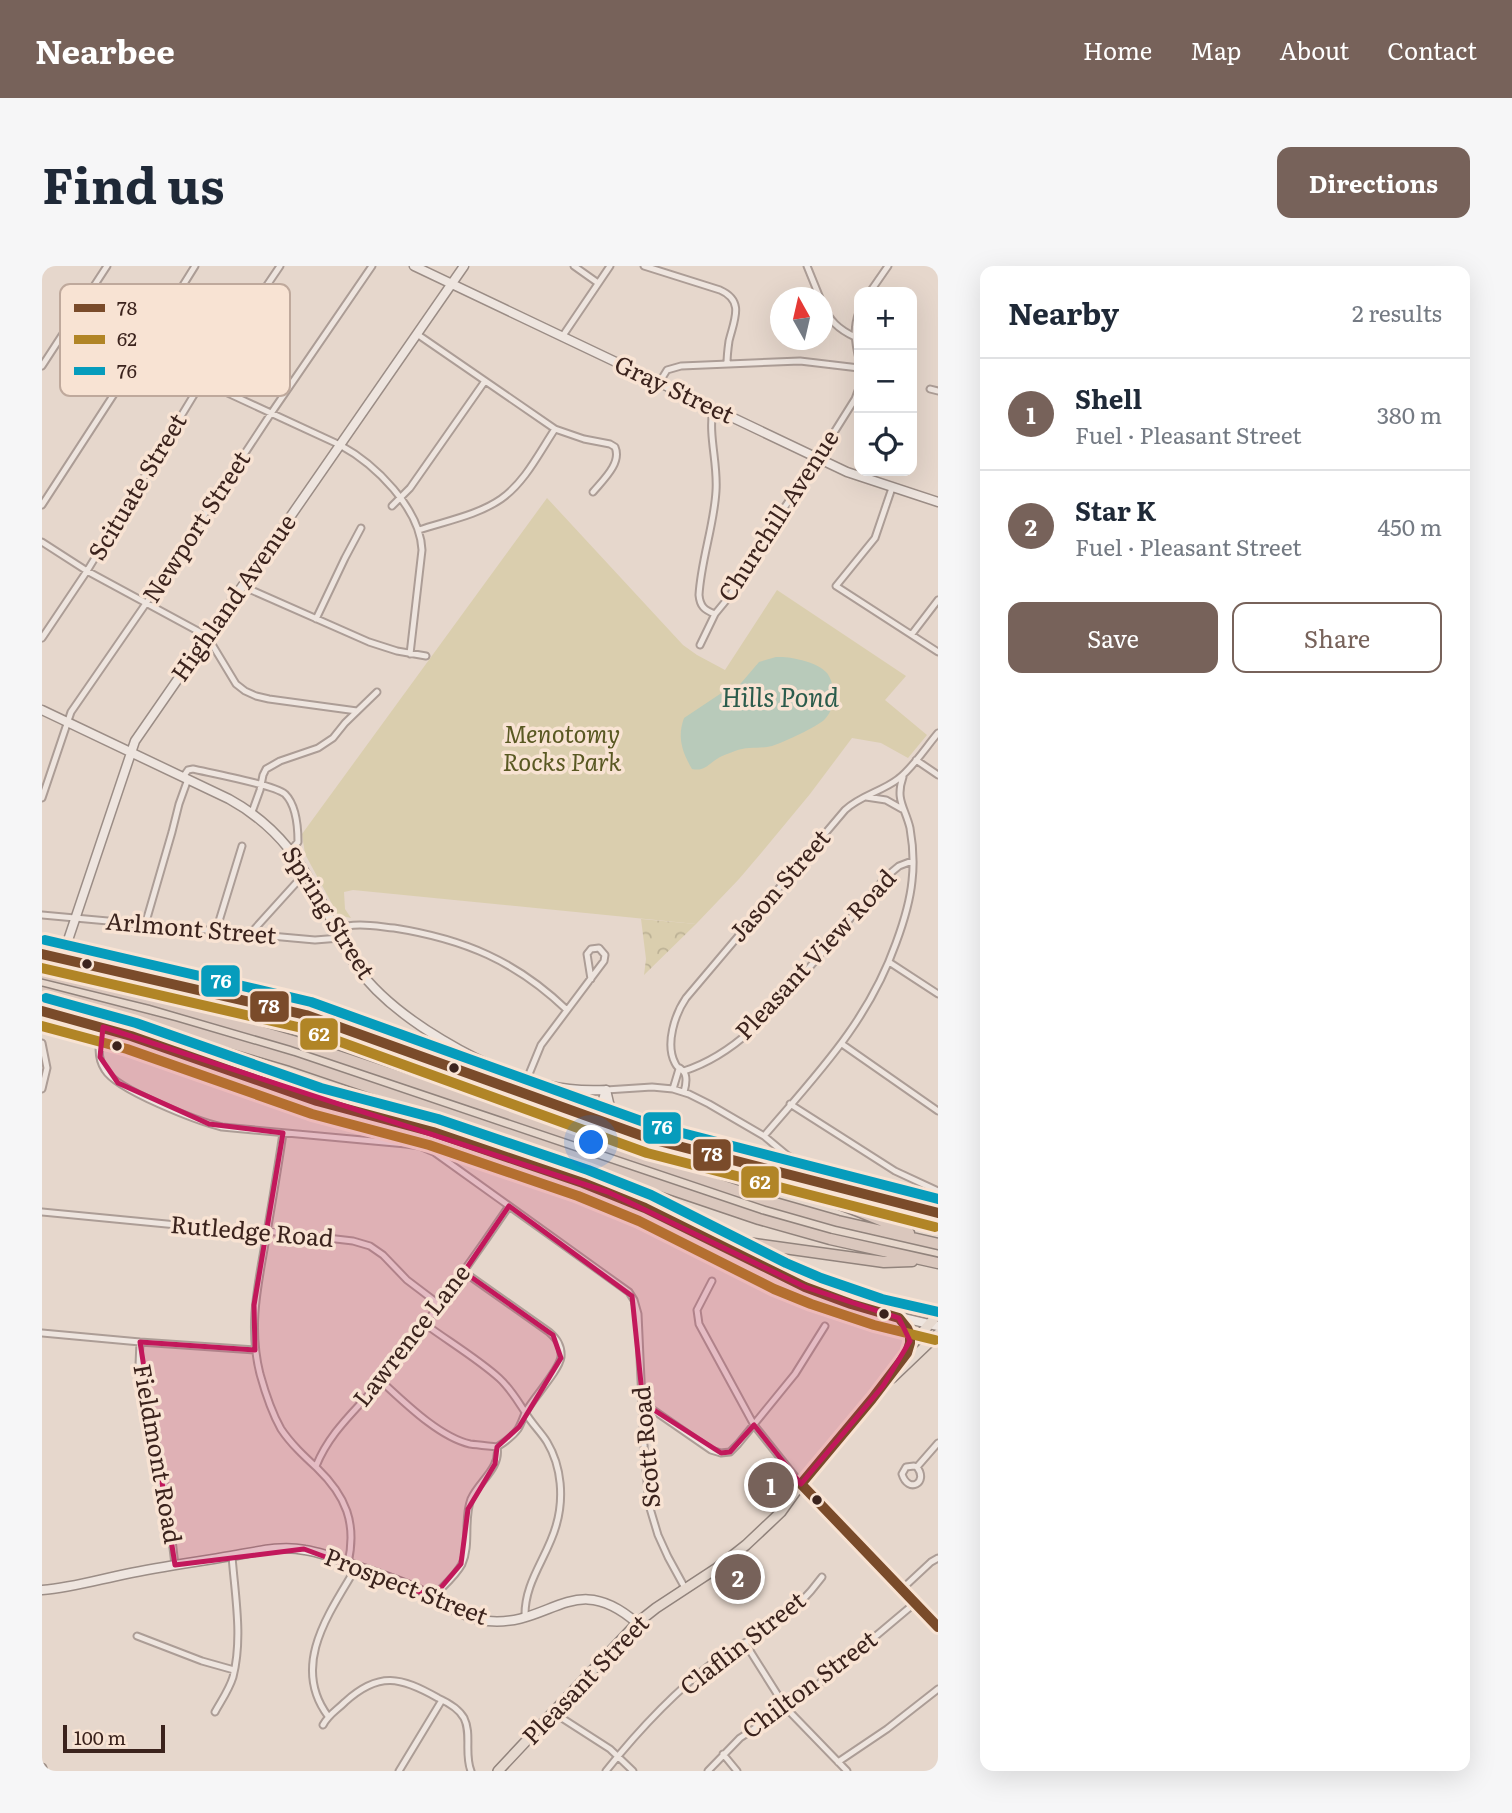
<!DOCTYPE html>
<meta charset="utf-8">
<style>
:root{--surface:#fff;--page:#f6f6f7;--text:#1f2937;--muted:#747a83;--line:#e0e1e3;--accent:#77625a}
body{margin:0;font-family:Literata,serif;background:var(--page);color:var(--text)}
.controls{position:absolute;right:21px;top:21px;display:grid;overflow:hidden;border-radius:14px;box-shadow:0 7px 28px #0002}
.controls button{width:63px;height:63px;display:grid;place-items:center;padding:0;border:0;border-bottom:2px solid var(--line);background:var(--surface);color:var(--text);font:35px sans-serif}
.compass{position:absolute;left:728px;top:21px;width:63px;height:63px;border-radius:50%;background:var(--surface);box-shadow:0 7px 28px #0002;rotate:352deg}
.scale{position:absolute;left:21px;bottom:18px;width:102px;box-sizing:border-box;padding-left:7px;border:4px solid #3b231d;border-top:0;font-size:19px;line-height:24px;white-space:nowrap;color:#3b231d;-webkit-text-stroke:5px #f8e3d3;paint-order:stroke}
.you{position:absolute;left:550px;top:877px;width:24px;height:24px;margin:-18px;border:5px solid #fff;border-radius:50%;background:#1a73e8;box-shadow:0 0 0 10px #1a73e833}
.badge{display:grid;place-items:center;width:46px;height:46px;border-radius:50%;background:var(--accent);color:#fff;font-size:23px;font-weight:700}
.pin{position:absolute;translate:-50% -50%;border:4px solid #fff;box-shadow:0 2px 7px #0006}
.list{margin:0;padding:0;list-style:none}
h2{display:flex;justify-content:space-between;align-items:center;height:91px;margin:0;padding:0 28px;font-size:30px}
h2 small{font-size:23px;font-weight:400;color:var(--muted)}
.list li{display:grid;grid-template-columns:46px 1fr auto;gap:21px;align-items:center;box-sizing:border-box;height:112px;padding:0 28px;border-top:2px solid var(--line)}
.list b{display:block;font-size:26px;white-space:nowrap}
.list p{margin:0;font-size:23px;white-space:nowrap;color:var(--muted)}
.list em{font-size:23px;font-style:normal;color:var(--muted)}
.actions{display:flex;gap:14px;padding:21px 28px}
.actions a{flex:1;padding:16px 0;border:2px solid var(--accent);border-radius:14px;text-align:center;font-size:24px;color:var(--accent)}
.actions .main{background:var(--accent);color:#fff}
.icon{flex:none;width:38px;height:38px;fill:none;stroke:currentColor;stroke-width:2;stroke-linecap:round;stroke-linejoin:round}
.map{position:relative;flex:none;width:896px;height:1505px;overflow:hidden;border-radius:14px}
header{display:flex;align-items:center;gap:42px;box-sizing:border-box;height:98px;padding:0 35px;background:var(--accent);color:#fff}
header strong{font-size:33px}
nav{display:flex;gap:38px;margin-inline-start:auto;font-size:24px}
.intro{display:flex;align-items:center;justify-content:space-between;box-sizing:border-box;height:168px;padding:0 42px}
h1{margin:0;font-size:49px}
.button{padding:18px 32px;border-radius:14px;background:var(--accent);color:#fff;font-size:24px;font-weight:700}
main{display:flex;gap:42px;padding:0 42px}
aside{flex:1;background:var(--surface);border-radius:14px;box-shadow:0 7px 28px #0002}
.map>svg:first-child{display:block}
.grass{fill:url(#grass-dots)}
.forest{fill:url(#forest-crowns)}
.park{fill:#daceae}
.water{fill:#b8caba}
.lines{fill:none;stroke-linecap:round;stroke-linejoin:round}
.street-casing{stroke:#ac9d96;stroke-width:9}
.secondary-casing{stroke:#9b8d86;stroke-width:11}
.primary-casing{stroke:#91837c;stroke-width:12}
.highway-casing{stroke:#91837c;stroke-width:13}
.street{stroke:#eee5df;stroke-width:5}
.secondary{stroke:#eee5df;stroke-width:8}
.primary{stroke:#e6d9cf;stroke-width:9}
.highway{stroke:#dac7bd;stroke-width:10}
.bus-1-casing{stroke:#f8e3d3;stroke-width:16}
.bus-2-casing{stroke:#f8e3d3;stroke-width:16}
.bus-3-casing{stroke:#f8e3d3;stroke-width:16}
.bus-1{stroke:#7a4b2a;stroke-width:10}
.bus-2{stroke:#b18526;stroke-width:10}
.bus-3{stroke:#069cbc;stroke-width:10}
.marked{fill:#c2185b;fill-opacity:0.2;stroke:#c2185b;stroke-width:5;stroke-linejoin:round}
.bus-dot{fill:#3b231d;stroke:#f8e3d3;stroke-width:2.5}
.labels{text-anchor:middle;stroke-width:7;stroke-linejoin:round;paint-order:stroke}
.street-label{font-size:24px;fill:#3b231d;stroke:#f8e3d3}
.park-label{font-size:24px;font-style:italic;fill:#595822;stroke:#f8e3d3}
.water-label{font-size:26px;font-style:italic;fill:#2b5c4c;stroke:#f8e3d3}
.key{fill:#f8e3d3;stroke:#bfa99c;stroke-width:2}
.key-label{font-size:19px;fill:#3b231d}
.line-badge{stroke:#f8e3d3;stroke-width:2.5}
.badge-label{font-size:19px;text-anchor:middle;font-weight:bold;fill:#fff}
</style>
<header>
<strong>Nearbee</strong>
<nav><a>Home</a><a>Map</a><a>About</a><a>Contact</a></nav>
</header>
<div class="intro"><h1>Find us</h1><a class="button">Directions</a></div>
<main>
<div class="map">
<svg width="896" height="1505" viewBox="0 0 896 1505">
<defs>
<pattern id="grass-dots" width="8" height="8" patternUnits="userSpaceOnUse" patternTransform="scale(1.75)"><rect width="8" height="8" fill="#daceae"/><path d="M2 2h.1M6 6h.1" fill="none" stroke="#bcb195" stroke-width="1.8" stroke-linecap="round"/></pattern>
<pattern id="forest-crowns" width="20" height="18" patternUnits="userSpaceOnUse" patternTransform="scale(1.75)"><rect width="20" height="18" fill="#daceae"/><path d="M2 6a3 3 0 1 1 6 0M12 15a3 3 0 1 1 6 0" fill="none" stroke="#bcb195"/></pattern>
</defs>
<rect width="100%" height="100%" fill="#e6d7cc"/>
<path class="grass" d="M268 767 429 814 604 877 706 908 785 939 784 941 692 914 272 770Z
M736 911 896 951V966L841 951Z"/>
<path class="forest" d="M599 653 654 658 602 709 604 693Z
M380 764 488 818 507 824 550 829 555 834C555 841 554 844 546 845L376 780Z"/>
<path class="park" d="M505 232 641 379 655 389 683 404 735 324 864 410 843 434 885 469 866 492 839 477 810 472 768 528 720 586 697 613 654 658 311 624 302 626 303 643 309 652 296 649 263 588 260 568Z"/>
<path class="water" d="M734 391C748 390 776 396 785 407 794 419 794 442 783 453 777 460 740 477 730 480 718 483 705 480 693 485 688 487 682 489 678 491 667 497 663 506 650 503 640 486 635 471 642 452L678 428 694 423 717 396Z"/>
<g class="lines">
<g class="street-casing">
<path id="street" d="M532 0 556 17
M602 0 678 24C703 35 692 54 687 75 686 82 685 90 685 98
M765 0 778 32
M828 26 846 0
M780 38C788 55 796 63 813 71
M817 46C811 62 813 76 817 93
M30 53 41 56 151 111 298 179C333 198 378 242 380 284L368 388
M375 68 513 163 542 173 568 178 573 181C580 197 561 214 551 226
M520 71 568 0
M0 100 65 0
M617 117 625 104 639 100 758 95 817 102
M888 123 896 125
M671 142C666 170 676 197 674 225 672 260 659 294 657 329 658 340 662 344 673 348
M850 222 833 272 794 320 896 386
M0 239 100 85 153 0
M350 240 368 222 443 115
M377 264C404 255 436 249 459 233 483 216 497 187 513 163
M0 276 45 305 165 370 194 418 203 425 214 430 227 433 315 445
M200 320 327 376 355 385 384 390
M274 353 303 292 319 262
M870 368 896 334
M0 372 45 305 161 114 238 0
M658 379 673 348 687 331 721 273 776 192 813 133 817 122
M874 494 896 509
M141 511 146 504 151 503C168 507 233 519 243 528 254 539 256 561 256 576L249 584
M824 531 844 534 860 543
M0 532 29 446 105 336 230 146 330 0
M210 546 218 524 221 509 224 503 238 495 276 482 291 472 303 457 335 426
M0 649 273 674 298 672
M103 659 130 566 137 538 146 513
M294 663C313 656 332 660 352 662 422 673 474 695 525 744
M174 665 200 580
M208 668 255 616 266 609
M847 696 896 728
M61 761C57 776 54 790 63 804 75 824 155 855 180 861L364 878 378 880 392 886 587 1026 592 1034 596 1048 602 1180 607 1239 616 1269 626 1291 643 1322
M0 777 5 802 0 823
M800 778 896 845
M642 805C698 787 735 739 772 696 796 667 820 638 845 610L857 600 870 595
M485 813 499 779 562 695 563 689 557 682 549 683 545 688 549 713
M631 823 637 803
M564 824 610 821 631 823 647 828 667 838 722 870 746 890 760 897 780 903
M642 826C644 819 646 810 641 805 635 798 637 805 633 797 623 778 633 748 644 732L803 544C819 529 839 526 856 513 870 503 884 481 896 467
M748 838 853 905 896 925
M241 867C236 902 230 937 224 972 216 1019 206 1060 218 1108 223 1126 230 1147 239 1163 249 1178 262 1190 275 1202 304 1230 315 1257 306 1297
M722 870C775 808 826 756 854 677 861 658 868 636 870 615 872 598 871 579 868 562 863 541 853 534 861 511
M0 946 166 962 225 965 311 975 328 980 341 989 365 1014 398 1039
M670 1015 655 1044 657 1058 712 1159 759 1218
M383 1058C406 1075 436 1093 457 1112 468 1122 475 1134 483 1146 489 1157 499 1166 505 1176 520 1201 522 1233 514 1260 505 1292 482 1316 483 1351
M0 1067 98 1076 213 1084
M98 1076 97 1099 124 1223 133 1299
M339 1115C362 1136 397 1171 428 1178 436 1179 446 1180 455 1181
M601 1137 669 1184 679 1187 688 1186 696 1178 753 1108 783 1060
M274 1200C289 1163 317 1142 341 1112 386 1056 427 999 467 940
M875 1201C887 1217 866 1228 860 1208L864 1201 872 1200 875 1201 896 1177
M860 1323 889 1296 896 1292
M391 1331C400 1321 413 1311 420 1298 429 1278 421 1254 429 1233 437 1215 459 1202 455 1181 463 1176 471 1170 476 1163 479 1158 481 1152 483 1147 491 1132 517 1105 519 1091 520 1080 515 1073 507 1066L422 1006
M95 1370 160 1395 192 1404
M703 1377 744 1442 805 1505
M173 1446C179 1435 187 1424 191 1411 201 1372 193 1330 190 1290
M512 1447 568 1483 591 1505
M286 1450C248 1399 288 1346 315 1300
M281 1459C287 1448 294 1445 303 1436 337 1405 359 1411 396 1432 405 1436 417 1443 422 1452 430 1468 422 1488 429 1505
M681 1488 695 1505
M796 1496 845 1463 896 1423
M357 1505 400 1434
M564 1505C595 1466 635 1424 674 1394 692 1381 712 1373 730 1361 749 1347 766 1330 780 1311
M666 1505 698 1472 744 1442 772 1422 873 1337"/>
</g>
<g class="secondary-casing">
<path id="secondary" d="M372 0 805 206 896 236
M0 444 187 533C238 561 261 598 286 648 295 665 303 683 314 700 351 753 443 804 505 819 525 824 544 825 564 824
M0 688 168 728 226 740 276 752 576 862 621 877 686 894
M20 692 93 475 422 0
M0 745 89 770 275 835 391 866 541 917 603 942 738 1010 774 1025 836 1046 896 1060
M564 824 571 854 576 862
M545 851C558 847 560 838 563 827
M705 899 896 947
M857 1052C867 1060 869 1072 866 1083
M759 1218 896 1361
M0 1324C29 1322 55 1314 84 1308 118 1301 154 1296 189 1290 213 1286 238 1279 263 1284 283 1287 304 1296 323 1303 342 1310 361 1316 378 1324 399 1335 421 1353 446 1355 509 1361 532 1302 595 1357
M0 1502 1 1505"/>
</g>
<g class="primary-casing">
<path id="primary" d="M850 1112 896 1068
M456 1505 595 1357 614 1342 675 1302 704 1279 739 1246 759 1218 841 1120 866 1083 896 1048"/>
</g>
<g class="highway-casing">
<path id="highway" d="M0 707 110 734 251 775 726 935 796 955 896 978
M0 726 131 760 250 795 717 953 788 973 896 997
M155 742 182 744 233 754 350 787 383 791
M93 754 124 770 346 847 372 861
M683 893C743 921 808 938 867 967
M662 971 842 996 870 995"/>
</g>
<use href="#street" class="street"/>
<use href="#secondary" class="secondary"/>
<use href="#primary" class="primary"/>
<use href="#highway" class="highway"/>
<g class="bus-1-casing">
<path id="bus-1" d="M0 688 264 749 609 873 896 947
M0 745 89 770 275 835 391 866 541 917 603 942 763 1021 809 1038 857 1052 865 1062 868 1069V1077L865 1087 830 1133 759 1218 896 1361"/>
</g>
<g class="bus-2-casing">
<path id="bus-2" d="M0 702 260 762 605 887 893 961
M0 760 85 783 270 848 387 879 536 930 597 955 732 1023 769 1038 832 1059 893 1074"/>
</g>
<g class="bus-3-casing">
<path id="bus-3" d="M3 674 269 736 613 860 896 933
M4 732 94 757 279 822 396 853 546 904 609 929 744 997 779 1012 840 1033 896 1046"/>
</g>
<use href="#bus-1" class="bus-1"/>
<use href="#bus-2" class="bus-2"/>
<use href="#bus-3" class="bus-3"/>
</g>
<path class="marked" d="M61 761 566 926 763 1021 857 1052 868 1075 841 1120 759 1218 712 1159 688 1186 679 1187 601 1137 590 1030 467 940 422 1006 511 1069 519 1092 477 1161 455 1181 453 1198 426 1243 419 1298 391 1331 262 1283 133 1299 98 1076 213 1084 212 1039 241 867 167 858 76 817 58 791Z"/>
<g class="bus-dot">
<circle cx="45" cy="698" r="6"/>
<circle cx="75" cy="780" r="6"/>
<circle cx="412" cy="802" r="6"/>
<circle cx="842" cy="1048" r="6"/>
<circle cx="775" cy="1234" r="6"/>
</g>
<g class="labels">
<g class="street-label">
<text transform="translate(632 124) rotate(25)" y="8">Gray Street</text>
<text transform="translate(96 221) rotate(-59)" y="8">Scituate Street</text>
<text transform="translate(737 250) rotate(-57)" y="8">Churchill Avenue</text>
<text transform="translate(155 261) rotate(-57)" y="8">Newport Street</text>
<text transform="translate(192 332) rotate(-55)" y="8">Highland Avenue</text>
<text transform="translate(738 620) rotate(-49)" y="8">Jason Street</text>
<text transform="translate(286 647) rotate(58)" y="8">Spring Street</text>
<text transform="translate(149 663) rotate(5)" y="8">Arlmont Street</text>
<text transform="translate(774 689) rotate(-47)" y="8">Pleasant View Road</text>
<text transform="translate(210 966) rotate(5)" y="8">Rutledge Road</text>
<text transform="translate(370 1070) rotate(-52)" y="8">Lawrence Lane</text>
<text transform="translate(605 1181) rotate(-95)" y="8">Scott Road</text>
<text transform="translate(115 1188) rotate(80)" y="8">Fieldmont Road</text>
<text transform="translate(364 1321) rotate(21)" y="8">Prospect Street</text>
<text transform="translate(701 1378) rotate(-38)" y="8">Claflin Street</text>
<text transform="translate(544 1414) rotate(-46)" y="8">Pleasant Street</text>
<text transform="translate(768 1419) rotate(-37)" y="8">Chilton Street</text>
</g>
<g class="park-label">
<text x="520" y="477">Menotomy<tspan x="520" dy="28">Rocks Park</tspan></text>
</g>
<g class="water-label">
<text x="738" y="441">Hills Pond</text>
</g>
</g>
<rect x="18" y="18" width="230" height="112" rx="10" class="key"/>
<rect x="32" y="38" width="31" height="8" fill="#7a4b2a"/>
<rect x="32" y="69" width="31" height="9" fill="#b18526"/>
<rect x="32" y="101" width="31" height="8" fill="#069cbc"/>
<g class="key-label">
<text x="75" y="49">78</text>
<text x="75" y="80">62</text>
<text x="75" y="112">76</text>
</g>
<g class="line-badge">
<rect x="158" y="698" width="41" height="34" rx="7" fill="#069cbc"/>
<rect x="207" y="724" width="41" height="33" rx="7" fill="#7a4b2a"/>
<rect x="257" y="751" width="40" height="34" rx="7" fill="#b18526"/>
<rect x="600" y="845" width="40" height="34" rx="7" fill="#069cbc"/>
<rect x="650" y="872" width="40" height="34" rx="7" fill="#7a4b2a"/>
<rect x="698" y="899" width="40" height="34" rx="7" fill="#b18526"/>
</g>
<g class="badge-label">
<text x="179" y="722">76</text>
<text x="227" y="747">78</text>
<text x="277" y="775">62</text>
<text x="620" y="868">76</text>
<text x="670" y="895">78</text>
<text x="718" y="923">62</text>
</g>
</svg>
<div class="controls">
<button>+</button>
<button>−</button>
<button><svg class="icon" aria-label="locate" viewBox="0 0 24 24"><circle cx="12" cy="12" r="6"/><path d="M12 2v4M12 18v4M2 12h4M18 12h4"/></svg></button>
</div>
<svg class="compass" viewBox="-18 -18 36 36"><path d="M0-13l5 13h-10z" fill="#e53935"/><path d="M0 13l5-13h-10z" fill="#747a83"/></svg>
<div class="scale">100 m</div>
<div class="you"></div>
<div class="pin badge" style="left:729px;top:1219px">1</div>
<div class="pin badge" style="left:696px;top:1311px">2</div>
</div>
<aside>
<h2>Nearby<small>2 results</small></h2>
<ul class="list">
<li><span class="badge">1</span><div><b>Shell</b><p>Fuel · Pleasant Street</p></div><em>380 m</em></li>
<li><span class="badge">2</span><div><b>Star K</b><p>Fuel · Pleasant Street</p></div><em>450 m</em></li>
</ul>
<div class="actions"><a class="main">Save</a><a>Share</a></div>
</aside>
</main>
